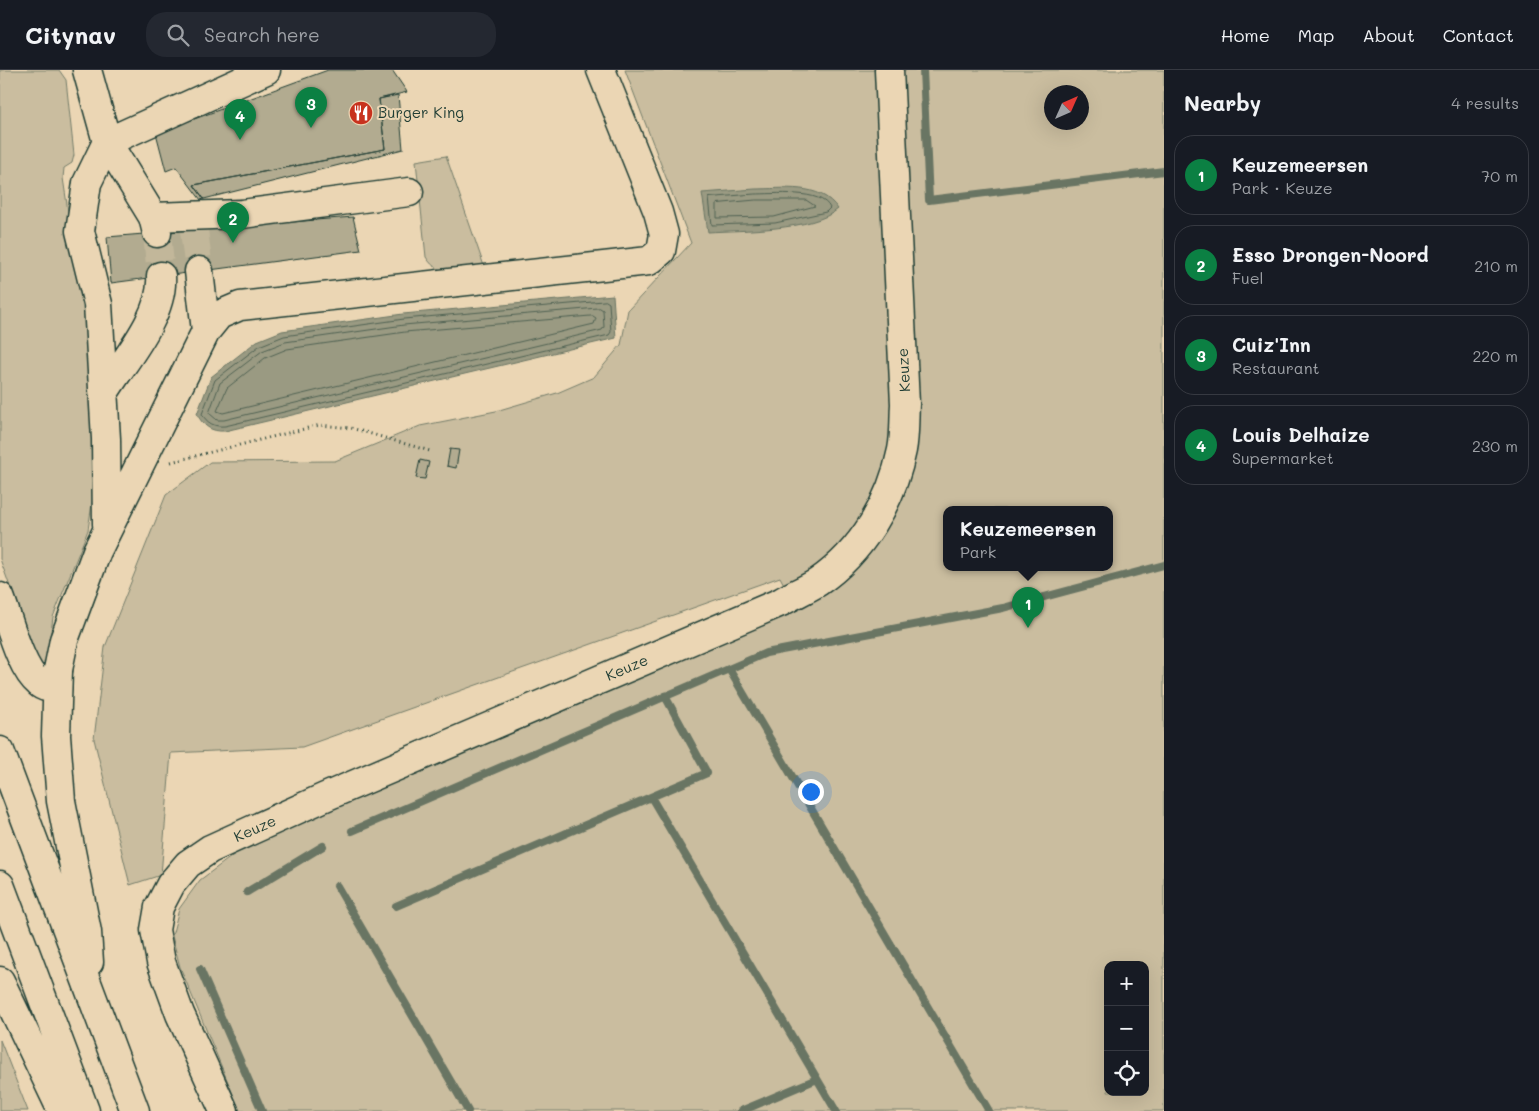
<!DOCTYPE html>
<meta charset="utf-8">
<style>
:root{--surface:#171b24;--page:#242831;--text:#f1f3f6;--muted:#9ea1a6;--line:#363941;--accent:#0b8043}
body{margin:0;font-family:Mali,sans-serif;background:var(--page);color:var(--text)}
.controls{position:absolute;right:15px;bottom:15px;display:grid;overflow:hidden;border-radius:10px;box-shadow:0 5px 20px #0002}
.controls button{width:45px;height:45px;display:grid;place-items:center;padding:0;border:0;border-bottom:1px solid var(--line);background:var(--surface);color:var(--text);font:25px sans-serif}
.compass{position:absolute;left:1044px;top:15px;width:45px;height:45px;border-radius:50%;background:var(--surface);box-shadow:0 5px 20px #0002;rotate:45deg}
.you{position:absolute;left:810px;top:721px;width:18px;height:18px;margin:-12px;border:4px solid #fff;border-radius:50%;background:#1a73e8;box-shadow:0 0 0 8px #1a73e833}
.badge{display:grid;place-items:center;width:32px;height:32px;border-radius:50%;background:var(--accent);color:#fff;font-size:16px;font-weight:700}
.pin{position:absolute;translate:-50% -41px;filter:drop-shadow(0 1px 2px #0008)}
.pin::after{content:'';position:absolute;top:26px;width:18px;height:15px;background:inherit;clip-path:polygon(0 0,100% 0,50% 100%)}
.popup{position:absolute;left:943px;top:436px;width:170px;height:65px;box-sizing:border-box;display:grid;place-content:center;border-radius:10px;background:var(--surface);filter:drop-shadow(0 1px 4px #0005);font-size:16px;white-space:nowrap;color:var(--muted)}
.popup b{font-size:19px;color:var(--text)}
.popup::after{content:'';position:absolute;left:50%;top:100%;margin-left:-10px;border:10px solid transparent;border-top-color:var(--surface)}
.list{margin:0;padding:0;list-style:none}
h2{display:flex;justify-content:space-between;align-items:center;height:65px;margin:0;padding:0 20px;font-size:21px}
h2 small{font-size:16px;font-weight:400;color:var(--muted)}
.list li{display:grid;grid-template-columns:32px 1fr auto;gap:15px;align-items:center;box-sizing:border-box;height:80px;margin:0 10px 10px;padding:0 10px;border:1px solid var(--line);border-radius:20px}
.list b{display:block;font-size:19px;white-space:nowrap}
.list p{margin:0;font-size:16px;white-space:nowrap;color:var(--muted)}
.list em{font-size:16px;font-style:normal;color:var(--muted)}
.icon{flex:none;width:28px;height:28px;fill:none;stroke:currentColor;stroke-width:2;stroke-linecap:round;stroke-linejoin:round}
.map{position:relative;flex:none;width:1164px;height:1041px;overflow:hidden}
header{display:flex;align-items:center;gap:30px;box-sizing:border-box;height:70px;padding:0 25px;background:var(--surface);border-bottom:1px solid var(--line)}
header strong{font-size:24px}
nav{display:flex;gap:28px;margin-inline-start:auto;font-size:18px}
.search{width:350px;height:45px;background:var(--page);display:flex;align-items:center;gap:12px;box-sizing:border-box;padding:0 18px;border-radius:20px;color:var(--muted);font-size:19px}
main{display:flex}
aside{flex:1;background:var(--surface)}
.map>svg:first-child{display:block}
.green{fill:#cabd9f;stroke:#747d6a;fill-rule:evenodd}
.water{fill:#9a9a82;stroke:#697563}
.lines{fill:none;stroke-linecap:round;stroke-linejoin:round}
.shore{stroke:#506253;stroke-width:1}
.stream{stroke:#697563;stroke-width:8}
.building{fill:#b2ab90;stroke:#1f3d34}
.minor-tunnel{stroke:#c2b79a;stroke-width:28;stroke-dasharray:28 14;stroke-linecap:butt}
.minor-casing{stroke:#1f3d34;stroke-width:31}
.highway-casing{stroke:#1f3d34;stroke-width:31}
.path{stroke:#1f3d34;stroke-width:3;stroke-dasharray:1 4;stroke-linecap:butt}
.minor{stroke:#ebd6b4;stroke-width:28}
.highway{stroke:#ebd6b4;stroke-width:28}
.labels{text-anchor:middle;stroke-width:4;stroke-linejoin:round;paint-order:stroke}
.poi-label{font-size:15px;fill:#1f3d34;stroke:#ebd6b4;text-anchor:start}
.street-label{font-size:15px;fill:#1f3d34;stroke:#ebd6b4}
</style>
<header>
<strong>Citynav</strong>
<div class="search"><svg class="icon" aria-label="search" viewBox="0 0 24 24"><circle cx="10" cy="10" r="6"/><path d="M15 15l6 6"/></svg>Search here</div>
<nav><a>Home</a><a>Map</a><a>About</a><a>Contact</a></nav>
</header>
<main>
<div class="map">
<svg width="1164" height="1041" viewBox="0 0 1164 1041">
<rect width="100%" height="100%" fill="#ebd6b4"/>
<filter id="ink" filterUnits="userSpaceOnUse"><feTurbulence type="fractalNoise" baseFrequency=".02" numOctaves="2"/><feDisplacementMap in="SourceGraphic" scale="10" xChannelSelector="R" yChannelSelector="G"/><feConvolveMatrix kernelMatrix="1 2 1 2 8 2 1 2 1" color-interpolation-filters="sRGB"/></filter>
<g filter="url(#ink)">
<path class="green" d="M0 0H59L66 10 74 85 72 93 64 98 63 108 81 228 86 237 98 393 88 460 53 547 46 599 37 598 26 561 0 489Z
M625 0H1164V1041H240L180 897 172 866 179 839 200 810 247 775 797 539 780 507 302 677 171 683 161 805 130 815 94 669 105 577 166 425 210 392 335 391 420 356 496 341 557 323 594 307 621 275 628 240 691 173ZM1052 22H1082V52H1052ZM947 439H1109V497H947ZM1108 895H1145V1022H1108Z
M446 86 484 196C461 200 440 210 426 187L416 91Z
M0 970 28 1041H0Z"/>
<path class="water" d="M755 119C783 119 820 112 838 139 813 161 741 160 708 162L702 123Z
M613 225 616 268 225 361C211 362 203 356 197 344L211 307 257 271 282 261 403 244Z"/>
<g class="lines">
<path class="shore" d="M755 124C773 124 822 119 830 138L826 142 775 153 712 155 709 128Z
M756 130H806L815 136 774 147 717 148V134Z
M606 231 609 233 611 262 609 265 225 356C214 357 207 353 202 344L215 310 259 276 284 266 404 249Z
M600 238 603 240 604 257 602 260 224 350H217L209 343 220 313 262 281 285 272 404 255Z
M593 246 596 248 594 254 223 343 217 341 227 318 265 288 287 279 405 262Z"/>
<path class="stream" d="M923 0 929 130 1164 101
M729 599 989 1041
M651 727 836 1041
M352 761 766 583 1003 538 1164 495
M337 816 468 1041
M247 822 323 776
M396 836 707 703 665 626
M200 899 262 1041
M741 1041 817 1009"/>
</g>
<path class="building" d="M328 0H392L407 22 379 29 385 79 194 115 204 129 201 130 176 97 166 101 156 63Z
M398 25 403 79 204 129 194 115 385 79 379 29Z
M353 147 361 180 111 213 107 167Z
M450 379 459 380 456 398 447 396Z
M420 390 429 392 425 409 416 408Z"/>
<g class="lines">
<path class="minor-tunnel" d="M194 160 199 201
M157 163 161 206"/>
<g class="minor-casing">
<path id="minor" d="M87 0 107 72 153 147 157 163
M153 147 242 144 409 122
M199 201 206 261
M104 323C124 290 164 246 161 206
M107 454 106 369 98 234 80 161 87 113 107 72 266 0
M0 527C9 550 20 598 39 613 44 618 51 618 57 618
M58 600 64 570 97 481 206 261 219 245 240 236 649 191 661 181 664 164 658 142 601 0
M224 1041 180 944 161 892 155 860 159 837 171 814 188 794 210 779 325 727 781 532C793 525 807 519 818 512 862 482 892 431 902 380 905 365 904 349 905 334L889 0"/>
</g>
<g class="highway-casing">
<path id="highway" d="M58 600 56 666 61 731 87 862 89 892
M0 681 135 1041
M0 815 85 1041
M0 911 62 1041"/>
</g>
<path class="path" d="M171 392 320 355 351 358 430 381"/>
<use href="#minor" class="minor"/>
<use href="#highway" class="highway"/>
</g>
</g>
<defs>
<g id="restaurant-disc" transform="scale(1.25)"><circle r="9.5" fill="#c8321e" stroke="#ebd6b4"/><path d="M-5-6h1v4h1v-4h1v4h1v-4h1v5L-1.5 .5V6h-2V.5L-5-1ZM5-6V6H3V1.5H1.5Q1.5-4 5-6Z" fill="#fff"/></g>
</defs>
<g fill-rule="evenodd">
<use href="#restaurant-disc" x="361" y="43"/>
</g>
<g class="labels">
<g class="poi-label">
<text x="378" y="48">Burger King</text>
</g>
<g class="street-label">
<text transform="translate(904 300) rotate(-93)" y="5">Keuze</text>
<text transform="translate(627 598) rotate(-23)" y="5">Keuze</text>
<text transform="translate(255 759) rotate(-24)" y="5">Keuze</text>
</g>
</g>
</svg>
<div class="controls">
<button>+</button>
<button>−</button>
<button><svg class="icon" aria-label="locate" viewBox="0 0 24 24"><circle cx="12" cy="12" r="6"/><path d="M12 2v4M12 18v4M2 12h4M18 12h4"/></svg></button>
</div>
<svg class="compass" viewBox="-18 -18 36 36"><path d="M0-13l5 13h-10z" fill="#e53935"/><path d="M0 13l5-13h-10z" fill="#9ea1a6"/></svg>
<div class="you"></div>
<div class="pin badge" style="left:1028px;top:558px">1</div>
<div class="popup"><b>Keuzemeersen</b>Park</div>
<div class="pin badge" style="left:233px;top:173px">2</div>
<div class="pin badge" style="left:311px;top:58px">3</div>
<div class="pin badge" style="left:240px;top:70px">4</div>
</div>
<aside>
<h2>Nearby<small>4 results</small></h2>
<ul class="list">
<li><span class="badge">1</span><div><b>Keuzemeersen</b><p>Park · Keuze</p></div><em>70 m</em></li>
<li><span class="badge">2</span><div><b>Esso Drongen-Noord</b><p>Fuel</p></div><em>210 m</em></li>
<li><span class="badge">3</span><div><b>Cuiz'Inn</b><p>Restaurant</p></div><em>220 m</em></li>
<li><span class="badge">4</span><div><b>Louis Delhaize</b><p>Supermarket</p></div><em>230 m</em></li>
</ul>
</aside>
</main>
